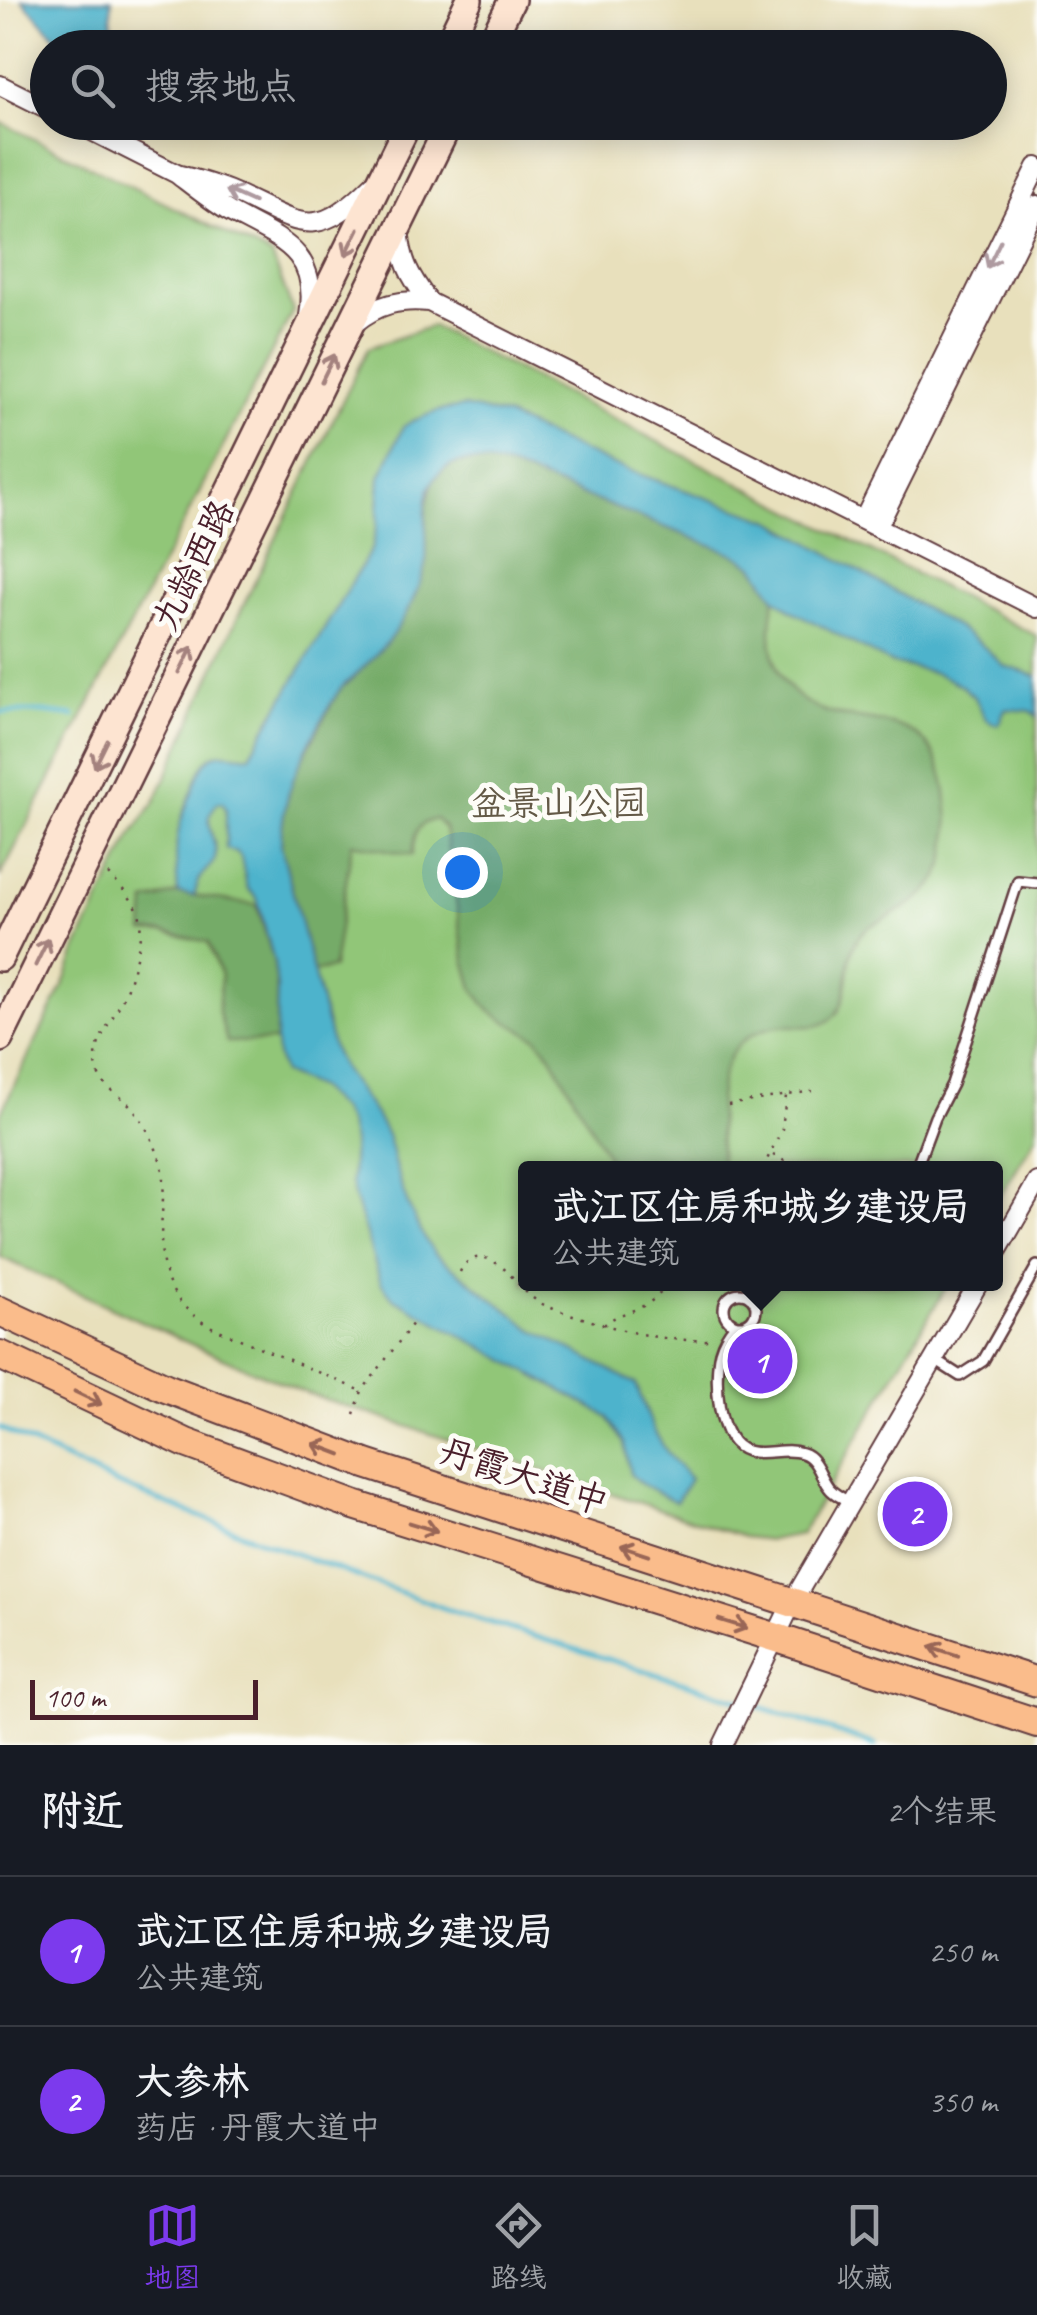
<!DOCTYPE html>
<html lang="zh">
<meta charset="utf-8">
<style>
:root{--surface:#171b24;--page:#20242c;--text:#f1f3f6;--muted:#9ea1a6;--line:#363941;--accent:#7c3aed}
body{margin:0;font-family:Caveat,"LXGW WenKai TC",sans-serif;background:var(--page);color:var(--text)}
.scale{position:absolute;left:30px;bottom:25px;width:228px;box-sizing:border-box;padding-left:10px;border:5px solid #4a1f2b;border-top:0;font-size:28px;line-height:35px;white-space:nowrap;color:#4a1f2b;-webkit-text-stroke:8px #fdfcf7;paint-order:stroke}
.you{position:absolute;left:462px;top:872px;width:35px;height:35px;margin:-25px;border:8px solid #fff;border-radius:50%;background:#1a73e8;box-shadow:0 0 0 15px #1a73e833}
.badge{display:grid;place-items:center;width:65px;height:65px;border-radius:50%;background:var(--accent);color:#fff;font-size:32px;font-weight:700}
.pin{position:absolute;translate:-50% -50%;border:5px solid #fff;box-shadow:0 2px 10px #0006}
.popup{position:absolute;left:518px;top:1161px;width:485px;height:130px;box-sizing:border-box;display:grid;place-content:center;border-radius:10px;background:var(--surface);filter:drop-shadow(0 2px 8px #0005);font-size:32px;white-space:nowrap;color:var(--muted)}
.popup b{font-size:38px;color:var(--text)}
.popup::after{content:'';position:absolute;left:50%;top:100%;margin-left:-20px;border:20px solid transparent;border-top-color:var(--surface)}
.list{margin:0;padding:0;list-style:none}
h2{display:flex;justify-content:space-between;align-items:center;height:130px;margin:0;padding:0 40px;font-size:42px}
h2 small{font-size:32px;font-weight:400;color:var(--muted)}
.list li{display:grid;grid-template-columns:65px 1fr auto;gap:30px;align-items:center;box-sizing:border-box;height:150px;padding:0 40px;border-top:2px solid var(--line)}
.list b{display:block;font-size:38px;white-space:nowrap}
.list p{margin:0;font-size:32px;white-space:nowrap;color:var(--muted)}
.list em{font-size:32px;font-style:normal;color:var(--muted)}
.icon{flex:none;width:55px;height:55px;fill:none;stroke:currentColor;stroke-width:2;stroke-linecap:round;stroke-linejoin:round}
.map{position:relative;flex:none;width:1037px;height:1745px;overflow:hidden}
.search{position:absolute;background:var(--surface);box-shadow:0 5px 25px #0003;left:30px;right:30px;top:30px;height:110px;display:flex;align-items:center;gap:25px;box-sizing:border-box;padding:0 35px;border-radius:55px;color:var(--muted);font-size:38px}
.sheet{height:430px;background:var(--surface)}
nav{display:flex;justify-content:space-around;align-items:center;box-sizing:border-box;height:140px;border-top:2px solid var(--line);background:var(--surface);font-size:28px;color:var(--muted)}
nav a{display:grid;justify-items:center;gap:5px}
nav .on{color:var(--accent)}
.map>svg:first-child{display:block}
.green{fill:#91c678;stroke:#6e7252;stroke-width:2.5}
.forest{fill:#74ab68;stroke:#5f654a;stroke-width:2.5}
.water{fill:#4db3cc;stroke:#4c697c;stroke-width:2.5}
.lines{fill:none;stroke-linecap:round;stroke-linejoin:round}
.stream{stroke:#4db3cc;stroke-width:5}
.lane-casing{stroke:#623c41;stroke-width:14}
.street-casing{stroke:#623c41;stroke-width:22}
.secondary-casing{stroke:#623c41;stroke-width:30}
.primary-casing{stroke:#623c41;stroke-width:32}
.path{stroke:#623c41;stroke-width:2.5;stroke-dasharray:2.5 8;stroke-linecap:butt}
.lane{stroke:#fff;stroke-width:9}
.street{stroke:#fff;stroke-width:18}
.secondary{stroke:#fde4d1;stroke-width:25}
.primary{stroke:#fabc8b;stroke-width:28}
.oneway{stroke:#ae9aa0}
.oneway2{stroke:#a4827e}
.oneway3{stroke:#996656}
.labels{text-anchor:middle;stroke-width:10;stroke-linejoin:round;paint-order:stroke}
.street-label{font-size:35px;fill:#4a1f2b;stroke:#fdfcf7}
.park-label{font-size:35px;fill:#635946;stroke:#fdfcf7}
</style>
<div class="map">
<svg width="1037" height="1745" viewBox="0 0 1037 1745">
<rect width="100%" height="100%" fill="#fdfcf7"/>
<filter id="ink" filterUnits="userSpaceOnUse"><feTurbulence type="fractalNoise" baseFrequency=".01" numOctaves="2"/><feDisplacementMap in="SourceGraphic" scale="20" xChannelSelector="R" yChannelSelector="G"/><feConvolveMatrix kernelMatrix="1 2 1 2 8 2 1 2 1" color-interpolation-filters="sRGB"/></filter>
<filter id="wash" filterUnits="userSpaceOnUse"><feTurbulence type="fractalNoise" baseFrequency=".0048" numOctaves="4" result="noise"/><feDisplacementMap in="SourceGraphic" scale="40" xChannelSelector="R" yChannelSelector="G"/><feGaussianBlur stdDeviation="2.25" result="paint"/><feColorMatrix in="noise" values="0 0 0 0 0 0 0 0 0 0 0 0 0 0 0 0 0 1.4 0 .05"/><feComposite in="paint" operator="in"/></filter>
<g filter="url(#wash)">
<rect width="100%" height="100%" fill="#e8e0bc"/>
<path class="green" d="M0 122 272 256 293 311 0 877Z
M432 326 1037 636V1135L995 1204V1168H525V1284H948L801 1534 770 1540 744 1537 306 1393 195 1346 0 1257V1114L64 984 78 946 133 833 155 802 231 631 368 348Z"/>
<path class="forest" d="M469 461 489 462 513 468 737 555 754 566 775 598C762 658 780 705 845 716 870 720 905 722 924 741 948 766 951 817 947 850 942 888 916 902 885 919 879 922 870 925 865 930 839 951 857 1000 830 1020 815 1031 796 1024 779 1026 705 1037 719 1113 721 1168H614L551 1056 537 1038 505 1021 488 1009 473 988 465 960 445 829 436 819C414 824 415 834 412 855L352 843 333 968 312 972 281 846V824L293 776 339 690 359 672 414 592 423 574 426 507 433 480 443 470 457 463Z
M178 893 257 905 274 962 277 988 276 1041 227 1042 218 1010 221 975 208 942 163 932H144L146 902Z"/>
<path class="water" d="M22 0H112C109 17 114 30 114 47H65Z
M464 407 506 416 613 465 772 521 960 629 982 645 1004 666 1037 676V716L1031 711 1005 709 998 725 986 719 975 698 962 686 936 673 891 663 791 610 775 598 754 566 737 555 513 468C488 462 453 453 435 478 419 501 429 535 426 560 423 579 413 601 404 617 393 638 377 654 361 670 354 677 345 683 339 691 333 699 328 709 323 718 300 758 281 798 281 846L332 1045C343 1078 369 1100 385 1131 391 1142 392 1156 396 1169 404 1197 417 1230 435 1254L532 1329 636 1384 653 1429 668 1454 690 1479 676 1502 640 1483 630 1474 624 1443 607 1416 393 1298 381 1283 355 1199 351 1183 353 1142 349 1125 341 1110 318 1088 283 1073 277 1056 276 1041 277 988 274 962 257 898 247 888 241 857 237 852 226 849V809L223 803 218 802C198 824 220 840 215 859 212 866 203 872 199 879 198 882 195 893 194 896L178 893C177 872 174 850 179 829 181 817 187 804 192 792 196 780 201 765 211 757 223 748 237 757 250 755L372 548 377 525 380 477 403 427 412 421 438 411Z"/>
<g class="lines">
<path class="stream" d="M0 712H43L74 716
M0 1428 117 1484 277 1547 449 1610 740 1700
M751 1704 876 1745"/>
</g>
</g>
<g filter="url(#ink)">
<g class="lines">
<g class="lane-casing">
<path id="lane" d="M916 1168 935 1117 952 1084 1018 881 1037 883
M724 1309a16 16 0 1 1 32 0a16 16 0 1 1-32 0Z
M750 1297 764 1284
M735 1325C728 1333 723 1341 720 1352 714 1377 716 1442 747 1451 764 1456 785 1447 802 1453 818 1458 820 1478 830 1489 835 1495 843 1498 849 1502
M935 1360 960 1376 983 1361 1037 1266"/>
</g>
<g class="street-casing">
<path id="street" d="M0 85 48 109
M74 122 177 174
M429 302 1037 608
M309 316C320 248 277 239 228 211 210 200 194 187 177 174 197 180 218 185 237 194 303 225 314 242 373 184
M355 323C378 304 400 299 429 302 409 275 401 261 399 227
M864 519 1037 167
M878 526 1037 205
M995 1255 1037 1182
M723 1745 793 1601 978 1284"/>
</g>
<g class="secondary-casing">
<path id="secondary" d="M446 48 469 0
M488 48 512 0
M0 958 409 122
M0 1039 450 122"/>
</g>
<g class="primary-casing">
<path id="primary" d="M0 1311 166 1388 366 1464 1037 1682
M0 1355 186 1443 354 1505 774 1637 1037 1723"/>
</g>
<path class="path" d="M108 874C118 884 131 897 138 910 147 931 129 989 118 1008 109 1024 97 1039 96 1057 95 1090 119 1090 135 1111 148 1128 160 1154 164 1175 163 1236 146 1286 207 1325L362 1391
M728 1105 812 1091
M773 1155 798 1168
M763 1168 782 1129 786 1096
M460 1272C466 1259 477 1254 491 1260 510 1269 520 1290 537 1301 548 1308 561 1311 573 1315 619 1330 660 1342 709 1340
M604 1325C616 1314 629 1313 643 1306 654 1301 661 1292 669 1284
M354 1414 362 1391 416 1319"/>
<use href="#lane" class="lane"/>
<use href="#street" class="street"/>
<use href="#secondary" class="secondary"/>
<use href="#primary" class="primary"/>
</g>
<defs><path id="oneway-shaft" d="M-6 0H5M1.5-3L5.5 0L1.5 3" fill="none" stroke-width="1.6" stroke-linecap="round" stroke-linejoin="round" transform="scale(2.5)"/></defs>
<g class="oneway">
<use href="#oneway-shaft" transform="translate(240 196) rotate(-156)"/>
<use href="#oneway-shaft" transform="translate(994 254) rotate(116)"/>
</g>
<g class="oneway2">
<use href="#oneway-shaft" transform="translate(352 242) rotate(116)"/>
<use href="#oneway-shaft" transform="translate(328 368) rotate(-64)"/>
<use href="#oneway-shaft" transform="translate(186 660) rotate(-64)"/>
<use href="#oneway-shaft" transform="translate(101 754) rotate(116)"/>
<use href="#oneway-shaft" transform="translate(42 952) rotate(-64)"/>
</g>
<g class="oneway3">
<use href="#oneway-shaft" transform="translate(88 1398) rotate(26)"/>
<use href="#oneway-shaft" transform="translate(327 1449) rotate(-159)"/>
<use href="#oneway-shaft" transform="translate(423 1527) rotate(17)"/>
<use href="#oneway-shaft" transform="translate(635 1551) rotate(-162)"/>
<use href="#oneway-shaft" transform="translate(733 1624) rotate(17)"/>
<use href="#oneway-shaft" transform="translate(944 1651) rotate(-162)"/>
</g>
</g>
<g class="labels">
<g class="street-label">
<text transform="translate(193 565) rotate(-64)" y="12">九龄西路</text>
<text transform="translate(524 1476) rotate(18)" y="12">丹霞大道中</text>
</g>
<g class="park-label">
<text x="559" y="815">盆景山公园</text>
</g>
</g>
</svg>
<div class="scale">100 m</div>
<div class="you"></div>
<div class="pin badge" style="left:760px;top:1361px">1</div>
<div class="popup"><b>武江区住房和城乡建设局</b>公共建筑</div>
<div class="pin badge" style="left:915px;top:1514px">2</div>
<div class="search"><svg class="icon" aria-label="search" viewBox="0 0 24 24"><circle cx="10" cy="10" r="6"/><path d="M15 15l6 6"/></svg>搜索地点</div>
</div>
<section class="sheet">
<h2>附近<small>2个结果</small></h2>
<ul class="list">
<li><span class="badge">1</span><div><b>武江区住房和城乡建设局</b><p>公共建筑</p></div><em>250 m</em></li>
<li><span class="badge">2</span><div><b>大参林</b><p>药店 · 丹霞大道中</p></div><em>350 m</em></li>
</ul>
</section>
<nav>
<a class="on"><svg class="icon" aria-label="map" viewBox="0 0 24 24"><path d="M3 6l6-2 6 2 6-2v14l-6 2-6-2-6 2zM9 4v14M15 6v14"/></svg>地图</a>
<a><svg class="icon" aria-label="directions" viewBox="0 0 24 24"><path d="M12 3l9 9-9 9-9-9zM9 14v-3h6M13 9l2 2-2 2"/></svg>路线</a>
<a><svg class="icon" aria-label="saved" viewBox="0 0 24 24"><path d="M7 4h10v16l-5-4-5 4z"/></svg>收藏</a>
</nav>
